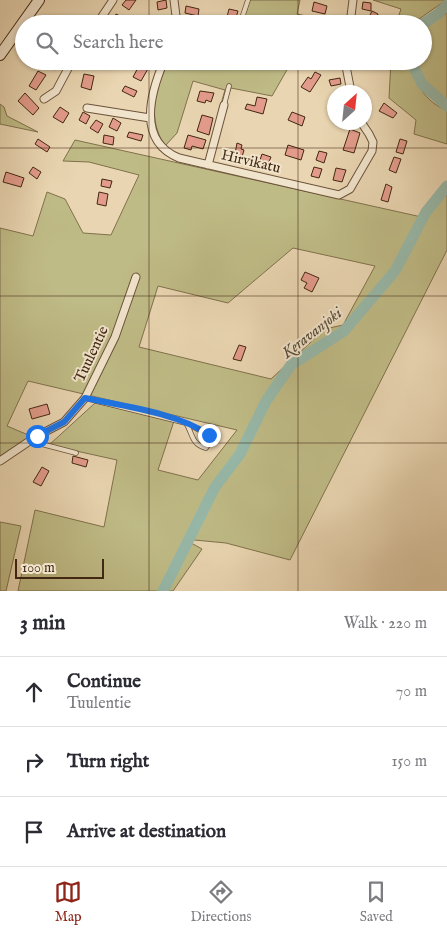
<!DOCTYPE html>
<meta charset="utf-8">
<style>
:root{--surface:#fff;--page:#f7f7f7;--text:#2b2b33;--muted:#7c7c81;--line:#e1e1e2;--accent:#8f2418}
body{margin:0;font-family:"IM FELL English",serif;background:var(--page);color:var(--text)}
.compass{position:absolute;left:327px;top:85px;width:45px;height:45px;border-radius:50%;background:var(--surface);box-shadow:0 1px 4px #0004;rotate:27deg}
.scale{position:absolute;left:15px;bottom:12px;width:89px;box-sizing:border-box;padding-left:5px;border:2px solid #422712;border-top:0;font-size:14px;line-height:18px;white-space:nowrap;color:#422712;-webkit-text-stroke:4px #f1e4cc;paint-order:stroke}
.stop{position:absolute;width:15px;height:15px;margin:-11px;border:4px solid #1a73e8;border-radius:50%;background:#fff}
.stop.end{background:#1a73e8;border-color:#fff;box-shadow:0 1px 5px #0008}
.list{margin:0;padding:0;list-style:none}
h2{display:flex;justify-content:space-between;align-items:center;height:65px;margin:0;padding:0 20px;font-size:21px}
h2 small{font-size:16px;font-weight:400;color:var(--muted)}
.list li{display:grid;grid-template-columns:32px 1fr auto;gap:15px;align-items:center;box-sizing:border-box;height:70px;padding:0 20px;border-top:1px solid var(--line)}
.list b{display:block;font-size:19px;white-space:nowrap}
.list p{margin:0;font-size:16px;white-space:nowrap;color:var(--muted)}
.list em{font-size:16px;font-style:normal;color:var(--muted)}
.icon{flex:none;width:28px;height:28px;fill:none;stroke:currentColor;stroke-width:2;stroke-linecap:round;stroke-linejoin:round}
.map{position:relative;flex:none;width:447px;height:591px;overflow:hidden}
.search{position:absolute;background:var(--surface);box-shadow:0 1px 4px #0004;left:15px;right:15px;top:15px;height:55px;display:flex;align-items:center;gap:12px;box-sizing:border-box;padding:0 18px;border-radius:28px;color:var(--muted);font-size:19px}
.sheet{height:275px;background:var(--surface)}
nav{display:flex;justify-content:space-around;align-items:center;box-sizing:border-box;height:70px;border-top:1px solid var(--line);background:var(--surface);font-size:14px;color:var(--muted)}
nav a{display:grid;justify-items:center;gap:2px}
nav .on{color:var(--accent)}
.map>svg:first-child{display:block}
.green{fill:#bfbb86;stroke:#80714c;fill-rule:evenodd}
.lines{fill:none;stroke-linecap:round;stroke-linejoin:round}
.river{stroke:#97b9aa;stroke-width:11}
.building{fill:#e39b8b;stroke:#422712}
.lane-casing{stroke:#6c523a;stroke-width:5.5}
.street-casing{stroke:#6c523a;stroke-width:9}
.secondary-casing{stroke:#422712;stroke-width:12}
.lane{stroke:#f1e4cc;stroke-width:4}
.street{stroke:#f1e4cc;stroke-width:7}
.secondary{stroke:#f1e4cc;stroke-width:10}
.route{stroke:#1a73e8;stroke-width:6}
.grid{fill:none;stroke:#422712;stroke-width:1;stroke-opacity:0.55}
.labels{text-anchor:middle;stroke-width:4;stroke-linejoin:round;paint-order:stroke}
.street-label{font-size:15px;fill:#422712;stroke:#f1e4cc}
.water-label{font-size:16px;font-style:italic;fill:#574c38;stroke:#f1e4cc}
</style>
<div class="map">
<svg width="447" height="591" viewBox="0 0 447 591">
<rect width="100%" height="100%" fill="#e9d5b1"/>
<filter id="stains"><feTurbulence type="fractalNoise" baseFrequency=".004" numOctaves="4"/><feColorMatrix values="0 0 0 0 .2 0 0 0 0 .09 0 0 0 0 .02 0 0 0 .5 -.17"/></filter>
<radialGradient id="worn" r=".72"><stop offset=".6" stop-color="#630" stop-opacity="0"/><stop offset="1" stop-color="#630" stop-opacity=".3"/></radialGradient>
<path class="green" d="M250 0H300L297 14 344 24H242Z
M373 0H446L412 24H396L401 9Z
M447 13V100L425 81 416 61H423V29Z
M167 61H292L272 96 231 88 225 105 221 104 225 90 193 81 177 133 165 146C147 119 155 90 167 61Z
M391 61H406C414 80 426 104 447 110V144L414 134 416 120 389 98Z
M0 104 4 107 7 116 38 132 0 124Z
M75 140 426 218 447 193V250L290 560 226 543 184 539 202 549 173 591H18L35 510 104 527 117 460 49 445 95 403 174 421 158 470 198 480 237 430 28 381 7 426 33 437 0 458V228L33 236 47 192 65 199 83 233 111 235 139 175 89 162 63 161ZM293 248 375 266 343 325 325 329 271 379 139 347 158 286 228 303Z
M0 522 21 526 6 591H0Z"/>
<g class="lines">
<path class="river" d="M423 24 439 13 447 5
M411 61 422 84 447 106
M163 591 215 487 240 454 266 401 291 365 344 331 395 271 426 212 447 186"/>
</g>
<path class="building" d="M126 0H136L129 10 122 5Z
M166 0 167 8 158 10 157 2Z
M314 2 327 6 325 14 312 11Z
M363 2 371 3V11L362 9Z
M186 6 199 9 198 16 185 13Z
M229 9 238 11 234 24 226 21Z
M372 11 378 14 374 24 367 21Z
M116 14 124 18 121 24 106 22 108 17 113 20Z
M49 61H60L55 70 47 65Z
M141 62 149 67 141 81 133 77Z
M38 71 46 75 36 90 29 86Z
M315 72 321 75 310 92 301 87 308 77 311 79Z
M84 74 94 76 91 90 81 87Z
M340 78 341 84 331 86 329 80Z
M125 86 137 91 134 97 122 91Z
M200 91 214 93 211 102 206 100 205 103 197 101Z
M25 93 39 108 33 115 18 101Z
M257 97 267 99 263 114 245 109 247 104 255 106Z
M384 103 397 113 393 118 379 111Z
M60 107 69 113 63 123 53 117Z
M83 112 90 116 86 124 79 120Z
M292 112 305 117 302 126 288 120Z
M202 115 213 118 209 135 197 131Z
M113 118 121 123 117 131 109 127Z
M96 120 103 124 98 133 90 128Z
M350 129 360 133 354 153 343 150Z
M129 132 143 135 141 141 127 137Z
M104 135 114 137 113 145 103 143Z
M188 135 206 140 203 149 192 146 191 150 184 148Z
M38 139 50 147 47 152 35 144Z
M400 139 407 141 403 154 396 152Z
M237 143 242 145 241 149 244 150 242 157 235 154Z
M288 145 304 150 301 160 285 155Z
M319 151 327 153 324 163 316 160Z
M262 154 271 157 266 169 258 166Z
M394 157 401 159 396 173 389 170Z
M33 167 41 172 37 179 29 173Z
M314 167 322 169 319 178 311 176Z
M336 168 346 170 342 182 333 180Z
M6 172 24 178 21 187 3 182Z
M102 179 112 181 110 188 101 186Z
M386 184 392 187 388 202 381 200Z
M99 192 108 194 106 206 97 204Z
M305 272 319 278 312 292 304 288 307 283 301 280Z
M239 345 246 347 241 361 233 359Z
M47 404 50 414 32 419 29 409Z
M73 456 88 460 86 467 72 463Z
M42 467 49 471 41 486 33 482Z"/>
<g class="lines">
<g class="lane-casing">
<path id="lane" d="M242 18 248 0
M224 105 229 86
M85 398 186 423C193 434 191 444 206 448L210 442 209 435 186 423
M30 441 76 453"/>
</g>
<g class="street-casing">
<path id="street" d="M174 0 177 24
M97 24 113 0
M350 24 353 0
M164 61C150 94 137 141 179 158L339 195 350 189 372 151 373 142 369 134 361 122
M345 61 351 92
M44 99 56 91 72 61
M87 108 150 118
M208 165 224 105
M0 461 37 436 64 422 85 398 115 337 136 277"/>
</g>
<g class="secondary-casing">
<path id="secondary" d="M0 55 39 0"/>
</g>
<use href="#lane" class="lane"/>
<use href="#street" class="street"/>
<use href="#secondary" class="secondary"/>
</g>
<g class="lines">
<path class="route" d="M37 436 64 422 85 398C123 406 178 413 209 435"/>
</g>
<path class="grid" d="M149 0V24M298 0V24M149 61V591M298 61V591M0 148H447M0 296H447M0 443H447"/>
<g class="labels">
<g class="street-label">
<text transform="translate(251 161) rotate(13)" y="5">Hirvikatu</text>
<text transform="translate(91 354) rotate(-65)" y="5">Tuulentie</text>
</g>
<g class="water-label">
<text transform="translate(311 332) rotate(-38)" y="6">Keravanjoki</text>
</g>
</g>
<rect width="100%" height="100%" filter="url(#stains)"/>
<rect width="100%" height="100%" fill="url(#worn)"/>
</svg>
<svg class="compass" viewBox="-18 -18 36 36"><path d="M0-13l5 13h-10z" fill="#e53935"/><path d="M0 13l5-13h-10z" fill="#7c7c81"/></svg>
<div class="scale">100 m</div>
<div class="stop" style="left:37px;top:436px"></div>
<div class="stop end" style="left:209px;top:435px"></div>
<div class="search"><svg class="icon" aria-label="search" viewBox="0 0 24 24"><circle cx="10" cy="10" r="6"/><path d="M15 15l6 6"/></svg>Search here</div>
</div>
<section class="sheet">
<h2>3 min<small>Walk · 220 m</small></h2>
<ul class="list">
<li><svg class="icon" aria-label="ahead" viewBox="0 0 24 24"><path d="M12 20V5M6 11l6-6 6 6"/></svg><div><b>Continue</b><p>Tuulentie</p></div><em>70 m</em></li>
<li><svg class="icon" aria-label="right" viewBox="0 0 24 24"><path d="M7 20v-9h11M14 6l5 5-5 5"/></svg><div><b>Turn right</b></div><em>150 m</em></li>
<li><svg class="icon" aria-label="arrive" viewBox="0 0 24 24"><path d="M6 21V4h12l-3 4 3 4H6"/></svg><div><b>Arrive at destination</b></div></li>
</ul>
</section>
<nav>
<a class="on"><svg class="icon" aria-label="map" viewBox="0 0 24 24"><path d="M3 6l6-2 6 2 6-2v14l-6 2-6-2-6 2zM9 4v14M15 6v14"/></svg>Map</a>
<a><svg class="icon" aria-label="directions" viewBox="0 0 24 24"><path d="M12 3l9 9-9 9-9-9zM9 14v-3h6M13 9l2 2-2 2"/></svg>Directions</a>
<a><svg class="icon" aria-label="saved" viewBox="0 0 24 24"><path d="M7 4h10v16l-5-4-5 4z"/></svg>Saved</a>
</nav>
